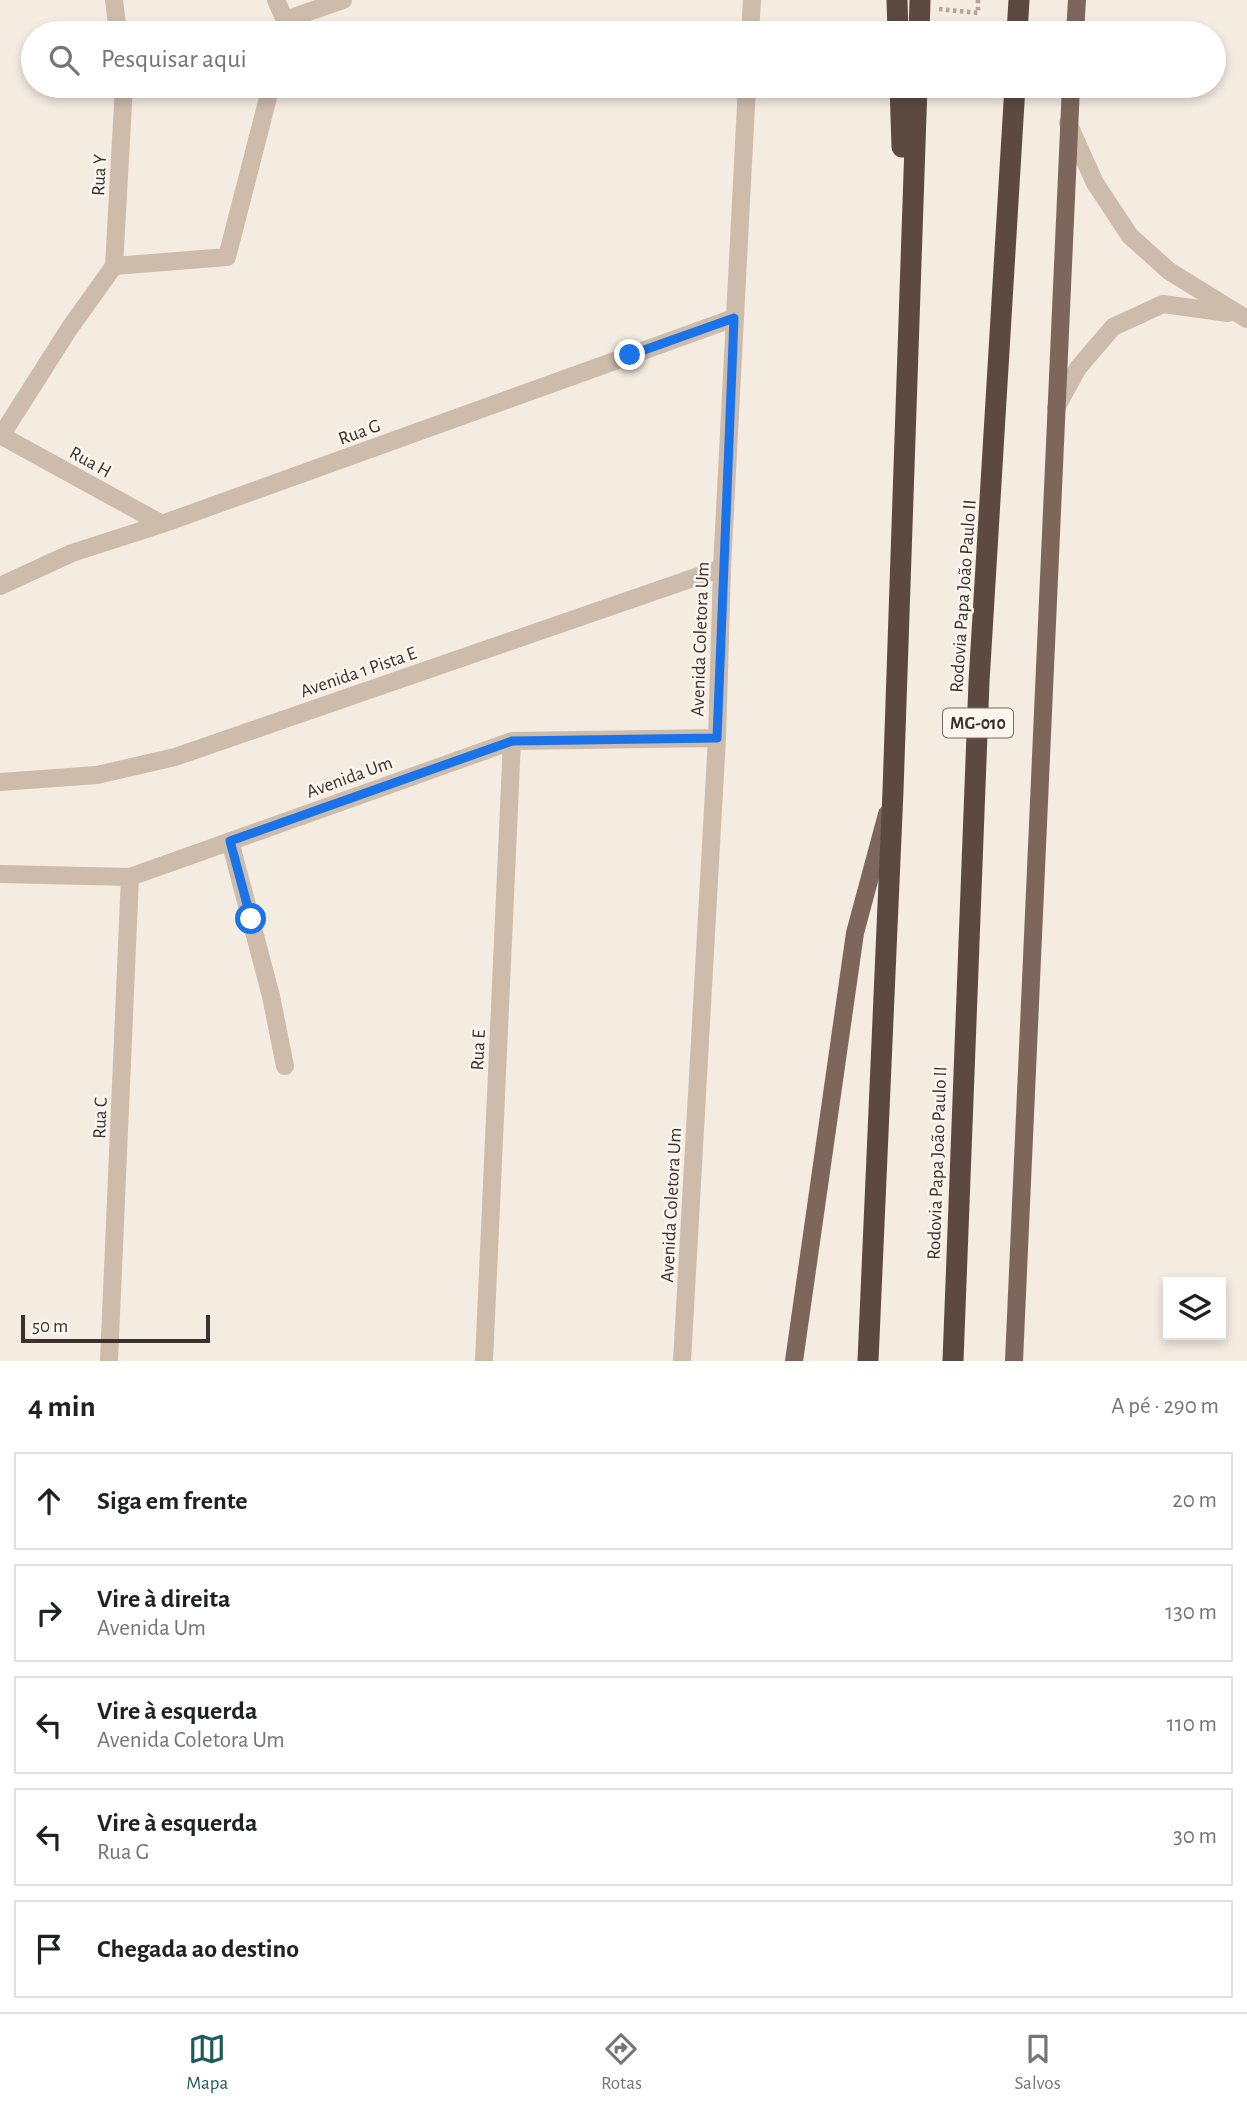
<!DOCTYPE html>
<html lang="pt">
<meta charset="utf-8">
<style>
:root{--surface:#fff;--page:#f2f2f2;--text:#202124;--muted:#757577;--line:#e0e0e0;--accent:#1f5a5e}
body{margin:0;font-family:"Alegreya Sans",sans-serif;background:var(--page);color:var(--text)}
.controls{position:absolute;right:21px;bottom:21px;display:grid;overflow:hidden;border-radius:0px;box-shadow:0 4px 10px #0003}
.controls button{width:63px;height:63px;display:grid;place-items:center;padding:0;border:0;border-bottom:2px solid var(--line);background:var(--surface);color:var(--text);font:35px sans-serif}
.scale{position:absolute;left:21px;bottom:18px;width:189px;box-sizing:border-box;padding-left:7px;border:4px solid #3b302b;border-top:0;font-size:19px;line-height:24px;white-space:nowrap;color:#3b302b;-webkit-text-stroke:5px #fbf5ee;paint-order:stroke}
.stop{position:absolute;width:21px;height:21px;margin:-16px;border:5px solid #1a73e8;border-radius:50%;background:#fff}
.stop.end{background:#1a73e8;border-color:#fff;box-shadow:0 2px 7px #0008}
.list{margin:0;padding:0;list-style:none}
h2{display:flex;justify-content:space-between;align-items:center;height:91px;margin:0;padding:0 28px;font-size:30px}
h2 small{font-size:23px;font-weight:400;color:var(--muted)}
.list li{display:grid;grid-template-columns:46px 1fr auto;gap:21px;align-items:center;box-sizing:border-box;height:98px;margin:0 14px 14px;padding:0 14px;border:2px solid var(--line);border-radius:0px}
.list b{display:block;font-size:26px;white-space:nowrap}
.list p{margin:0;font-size:23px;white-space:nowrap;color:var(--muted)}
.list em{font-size:23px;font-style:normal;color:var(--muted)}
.icon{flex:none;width:38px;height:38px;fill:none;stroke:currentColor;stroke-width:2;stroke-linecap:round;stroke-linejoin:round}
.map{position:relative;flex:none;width:1247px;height:1361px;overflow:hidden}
.search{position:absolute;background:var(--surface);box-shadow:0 4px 10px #0003;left:21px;right:21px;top:21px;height:77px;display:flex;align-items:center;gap:18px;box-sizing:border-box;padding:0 24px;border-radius:38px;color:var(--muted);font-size:26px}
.sheet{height:651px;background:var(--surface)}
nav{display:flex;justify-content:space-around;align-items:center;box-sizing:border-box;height:98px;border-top:2px solid var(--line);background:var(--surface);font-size:19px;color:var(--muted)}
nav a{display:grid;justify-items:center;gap:4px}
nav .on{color:var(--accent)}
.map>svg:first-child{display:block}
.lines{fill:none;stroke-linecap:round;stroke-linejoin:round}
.path{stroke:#b9a596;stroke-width:4.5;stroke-dasharray:3.5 3.5;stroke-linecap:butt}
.minor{stroke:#cdbbac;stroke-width:18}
.major{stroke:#7d675c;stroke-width:18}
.highway{stroke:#5c4a42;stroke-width:21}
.route{stroke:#1a73e8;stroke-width:9}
.labels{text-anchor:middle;stroke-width:5;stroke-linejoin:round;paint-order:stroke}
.shield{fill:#fbf5ee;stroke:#756b66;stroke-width:2}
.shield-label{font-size:18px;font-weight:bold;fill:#3b302b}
.street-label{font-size:19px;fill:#3b302b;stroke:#fbf5ee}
</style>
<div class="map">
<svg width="1247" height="1361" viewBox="0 0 1247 1361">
<rect width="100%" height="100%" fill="#f4ebe1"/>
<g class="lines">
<path class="path" d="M939 9 978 13V0"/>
<path class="minor" d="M114 0 118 33
M276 0 285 20
M285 20 343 0
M750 33 752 0
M1068 123 1095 183 1130 236 1169 271 1247 319
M114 266 124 86
M1056 408 1078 368 1113 327 1163 304 1228 313
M0 435 162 524
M1 436 69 329 114 266 227 257 271 86
M0 586 72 553 162 524 734 318
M0 782 97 775 175 757 722 568
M230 841 271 996 285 1066
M0 874 130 877 512 741 717 738
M109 1361 130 877
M484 1361 512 741
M682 1361 717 738 722 568 747 86"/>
<path class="major" d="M1075 33 1077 0
M794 1361 855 933 887 814
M1014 1361 1071 86"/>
<path class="highway" d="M897 0 898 33
M919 33 920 0
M1017 33 1019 0
M900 86 902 147
M868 1361 893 791 917 86
M953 1361 979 682 1015 86"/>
</g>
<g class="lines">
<path class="route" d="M251 919 230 841 512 741 717 738 734 318 630 355"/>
</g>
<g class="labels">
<rect class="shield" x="943" y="708.5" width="70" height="29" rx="5"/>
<g class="shield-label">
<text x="978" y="729">MG-010</text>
</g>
<g class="street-label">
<text transform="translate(98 175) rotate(-87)" y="7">Rua Y</text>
<text transform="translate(359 431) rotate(-20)" y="7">Rua G</text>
<text transform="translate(91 461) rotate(29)" y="7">Rua H</text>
<text transform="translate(962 596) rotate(-86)" y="7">Rodovia Papa João Paulo II</text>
<text transform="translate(699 639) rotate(-88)" y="7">Avenida Coletora Um</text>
<text transform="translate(358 671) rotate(-19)" y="7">Avenida 1 Pista E</text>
<text transform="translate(349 776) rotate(-20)" y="7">Avenida Um</text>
<text transform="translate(477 1050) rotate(-87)" y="7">Rua E</text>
<text transform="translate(99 1118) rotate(-88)" y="7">Rua C</text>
<text transform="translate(936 1163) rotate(-88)" y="7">Rodovia Papa João Paulo II</text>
<text transform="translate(670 1205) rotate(-87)" y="7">Avenida Coletora Um</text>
</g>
</g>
</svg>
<div class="controls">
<button><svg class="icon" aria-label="layers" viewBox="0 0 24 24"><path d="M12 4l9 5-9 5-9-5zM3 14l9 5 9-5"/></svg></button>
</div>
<div class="scale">50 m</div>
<div class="stop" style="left:251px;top:919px"></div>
<div class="stop end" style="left:630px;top:355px"></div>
<div class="search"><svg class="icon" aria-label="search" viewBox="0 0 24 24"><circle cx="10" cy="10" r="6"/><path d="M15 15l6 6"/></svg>Pesquisar aqui</div>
</div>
<section class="sheet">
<h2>4 min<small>A pé · 290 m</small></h2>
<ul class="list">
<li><svg class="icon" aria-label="ahead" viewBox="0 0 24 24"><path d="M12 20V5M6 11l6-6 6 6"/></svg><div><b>Siga em frente</b></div><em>20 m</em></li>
<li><svg class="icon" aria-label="right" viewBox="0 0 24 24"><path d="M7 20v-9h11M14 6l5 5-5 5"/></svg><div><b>Vire à direita</b><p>Avenida Um</p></div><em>130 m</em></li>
<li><svg class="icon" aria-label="left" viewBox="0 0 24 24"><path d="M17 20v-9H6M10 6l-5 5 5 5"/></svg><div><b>Vire à esquerda</b><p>Avenida Coletora Um</p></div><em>110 m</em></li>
<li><svg class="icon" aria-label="left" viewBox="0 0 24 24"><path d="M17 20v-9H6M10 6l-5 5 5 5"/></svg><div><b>Vire à esquerda</b><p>Rua G</p></div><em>30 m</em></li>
<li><svg class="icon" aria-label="arrive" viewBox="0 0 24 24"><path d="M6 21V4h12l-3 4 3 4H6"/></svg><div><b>Chegada ao destino</b></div></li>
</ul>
</section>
<nav>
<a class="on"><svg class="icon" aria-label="map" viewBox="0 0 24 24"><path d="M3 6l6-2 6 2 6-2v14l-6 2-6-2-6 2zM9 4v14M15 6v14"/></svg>Mapa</a>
<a><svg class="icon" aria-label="directions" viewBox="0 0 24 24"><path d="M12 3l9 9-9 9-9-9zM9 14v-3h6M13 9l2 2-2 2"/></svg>Rotas</a>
<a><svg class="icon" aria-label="saved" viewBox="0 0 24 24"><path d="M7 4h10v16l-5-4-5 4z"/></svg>Salvos</a>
</nav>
